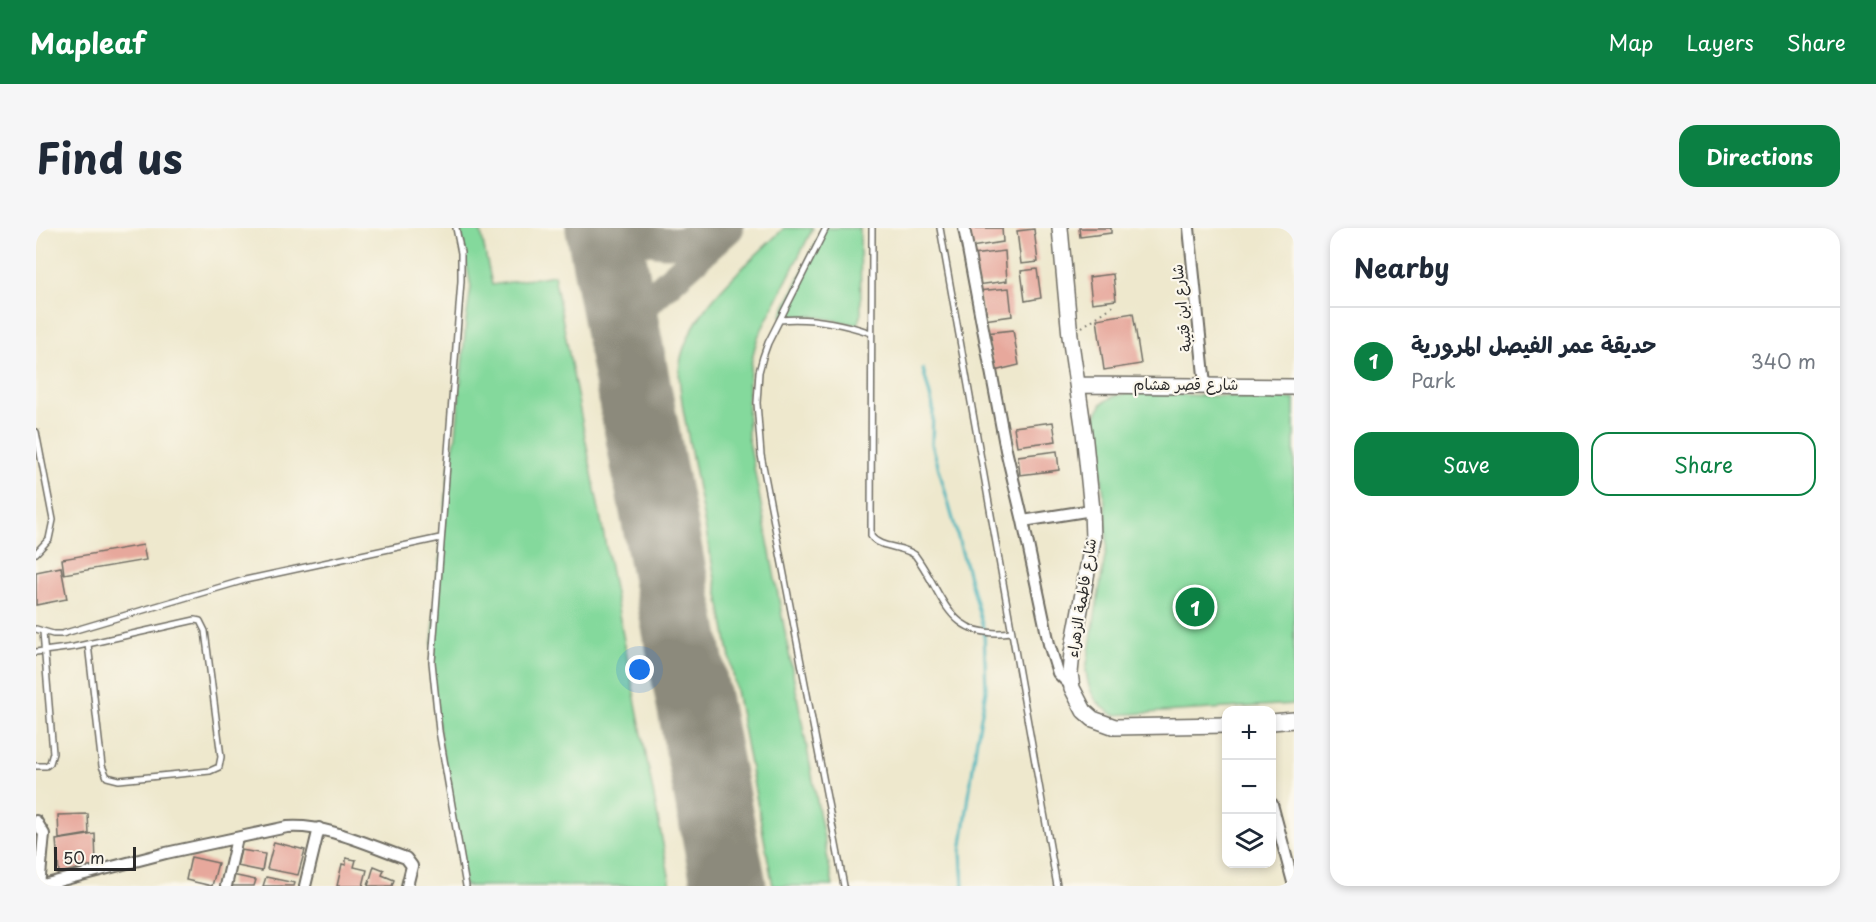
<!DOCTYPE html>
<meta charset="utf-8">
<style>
:root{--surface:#fff;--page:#f6f6f7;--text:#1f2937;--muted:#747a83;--line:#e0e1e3;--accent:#0b8043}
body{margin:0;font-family:"Playpen Sans","Playpen Sans Arabic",sans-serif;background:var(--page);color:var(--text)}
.controls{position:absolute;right:18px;bottom:18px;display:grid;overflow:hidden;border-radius:12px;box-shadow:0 3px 9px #0003}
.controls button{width:54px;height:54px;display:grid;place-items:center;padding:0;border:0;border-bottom:2px solid var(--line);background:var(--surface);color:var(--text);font:30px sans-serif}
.scale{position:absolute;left:18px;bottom:15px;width:82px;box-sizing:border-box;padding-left:6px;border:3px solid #2b2b2b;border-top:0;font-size:16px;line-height:21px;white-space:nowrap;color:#2b2b2b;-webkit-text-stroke:4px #fbf7ec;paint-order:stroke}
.you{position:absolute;left:604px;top:442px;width:21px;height:21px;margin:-15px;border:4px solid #fff;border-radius:50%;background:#1a73e8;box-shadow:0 0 0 9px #1a73e833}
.badge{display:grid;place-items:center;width:39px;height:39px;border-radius:50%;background:var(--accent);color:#fff;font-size:20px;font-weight:700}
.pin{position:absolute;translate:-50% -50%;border:3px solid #fff;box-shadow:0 2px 6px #0006}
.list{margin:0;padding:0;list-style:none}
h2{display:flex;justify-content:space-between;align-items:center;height:78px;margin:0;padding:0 24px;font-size:26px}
h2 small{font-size:20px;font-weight:400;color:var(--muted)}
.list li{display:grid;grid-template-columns:39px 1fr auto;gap:18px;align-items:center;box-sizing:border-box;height:108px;padding:0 24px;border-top:2px solid var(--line)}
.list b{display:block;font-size:22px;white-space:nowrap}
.list p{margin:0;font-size:20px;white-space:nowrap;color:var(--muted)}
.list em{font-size:20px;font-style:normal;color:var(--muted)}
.actions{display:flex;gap:12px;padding:18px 24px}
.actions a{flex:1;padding:14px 0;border:2px solid var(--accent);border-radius:18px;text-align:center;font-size:21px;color:var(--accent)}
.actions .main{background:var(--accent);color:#fff}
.icon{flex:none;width:33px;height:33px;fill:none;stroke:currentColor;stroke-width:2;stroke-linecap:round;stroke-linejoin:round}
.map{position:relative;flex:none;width:1258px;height:658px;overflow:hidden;border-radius:18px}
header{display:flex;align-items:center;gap:36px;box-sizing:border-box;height:84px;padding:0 30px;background:var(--accent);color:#fff}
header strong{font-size:28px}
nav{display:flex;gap:33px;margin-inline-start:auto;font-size:21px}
.intro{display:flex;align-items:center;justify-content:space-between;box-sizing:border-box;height:144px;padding:0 36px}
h1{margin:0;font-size:42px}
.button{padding:15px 27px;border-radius:18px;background:var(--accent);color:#fff;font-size:21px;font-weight:700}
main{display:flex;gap:36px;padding:0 36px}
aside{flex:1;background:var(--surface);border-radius:18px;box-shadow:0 3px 9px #0003}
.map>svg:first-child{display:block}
.green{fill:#84d99c;stroke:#588264;stroke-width:1.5}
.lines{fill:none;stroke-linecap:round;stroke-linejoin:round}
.stream{stroke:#44b3bb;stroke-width:3}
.taxiway{stroke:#8c8a7c;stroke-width:30}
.runway{stroke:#8c8a7c;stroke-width:75}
.building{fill:#e7a89c}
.lane-casing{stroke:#6f6d64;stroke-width:8}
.street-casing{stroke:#6f6d64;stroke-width:14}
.secondary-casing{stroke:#6f6d64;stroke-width:18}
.path{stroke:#6f6d64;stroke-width:2;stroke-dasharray:1.5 4.5;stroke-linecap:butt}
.lane{stroke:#fff;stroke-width:5}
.street{stroke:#fff;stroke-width:10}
.secondary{stroke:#fff;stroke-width:15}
.labels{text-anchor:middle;stroke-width:4.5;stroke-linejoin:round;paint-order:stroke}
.street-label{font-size:15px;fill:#2b2b2b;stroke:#fbf7ec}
</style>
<header>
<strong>Mapleaf</strong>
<nav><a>Map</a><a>Layers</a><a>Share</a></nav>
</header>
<div class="intro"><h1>Find us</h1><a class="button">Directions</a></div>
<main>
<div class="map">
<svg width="1258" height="658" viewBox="0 0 1258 658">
<rect width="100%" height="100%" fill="#fbf7ec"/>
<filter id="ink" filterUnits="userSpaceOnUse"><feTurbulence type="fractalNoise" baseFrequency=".0167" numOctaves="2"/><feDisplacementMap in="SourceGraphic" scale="12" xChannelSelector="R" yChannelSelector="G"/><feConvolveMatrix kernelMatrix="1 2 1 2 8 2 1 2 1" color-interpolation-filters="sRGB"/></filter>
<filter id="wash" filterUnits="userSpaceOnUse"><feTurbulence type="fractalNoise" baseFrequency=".008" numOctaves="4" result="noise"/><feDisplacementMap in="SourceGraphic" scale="24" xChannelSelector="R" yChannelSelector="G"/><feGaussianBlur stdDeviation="1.35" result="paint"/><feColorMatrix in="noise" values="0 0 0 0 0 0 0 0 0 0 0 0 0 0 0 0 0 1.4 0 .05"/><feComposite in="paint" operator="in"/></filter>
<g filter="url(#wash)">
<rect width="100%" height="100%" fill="#eee8cd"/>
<path class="green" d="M424 0H444L456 57 518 47 635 658H428L395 451 396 416 413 239 420 208 430 93 435 59Z
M748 0H777L722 109C711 141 711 174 712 208L797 658H737L647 181C645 164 641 147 645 130 657 78 712 36 748 0Z
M787 0H824L825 88 822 97 777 88H745Z
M1093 165 1258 171V476L1078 487C1059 476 1052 464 1050 442L1071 316 1069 275 1058 192 1066 175 1078 168Z"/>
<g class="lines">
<path class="stream" d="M887 141 897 179 896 216 948 403 950 462 941 511 925 624 927 658"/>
<path class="taxiway" d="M582 0C617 20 649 19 683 0
M585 97 693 0"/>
<path class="runway" d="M567 0 693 658"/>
</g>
<g id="blocks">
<path class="building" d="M932 0H966L967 14 935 19Z
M1043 0H1075V5L1044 9Z
M998 1 1002 34 985 36 981 3Z
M969 23 971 53 941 57 936 27Z
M1001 41 1005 70 989 73 985 43Z
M1077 46 1080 72 1056 75 1053 49Z
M973 60 976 88 948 92 942 63Z
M1097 85 1105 136 1068 142 1061 91Z
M977 102 983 137 958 143 950 105Z
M1017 194 1020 213 981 218 978 199Z
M1021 223 1023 242 984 247 982 228Z
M107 317 110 332 28 346 26 331Z
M25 339 31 371 0 377V344Z
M52 586 53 606 23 611 22 587Z
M59 606 60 637 23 645 20 612Z
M238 614 269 622 262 647 231 641Z
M205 622 229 626 226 643 201 638Z
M155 629 182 635 176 658 150 652Z
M310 630 320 632 318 639 331 642 327 658H301L306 636 310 637Z
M338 638 348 642 346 647 358 652 356 658H332Z
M196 647 220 652 218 658H194Z
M230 649 259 655 258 658H227Z"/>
</g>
</g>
<g filter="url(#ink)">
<use href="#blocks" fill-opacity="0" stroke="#6f6d64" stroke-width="1.5"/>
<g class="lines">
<g class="lane-casing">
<path id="lane" d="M420 0 425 25V53L396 434 403 503 430 658
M790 0 732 115 727 129 723 144 721 175 725 227 808 658
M836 0 835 308C844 321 866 317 879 327 909 367 910 412 975 404
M904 0 1021 658
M744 92C776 89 805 95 835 105
M0 204 17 292 13 311 0 325
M0 401 17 406H26L209 352 404 310
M0 424 38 419 159 392 164 393 169 403 185 529 183 539 174 543 83 552 71 549 66 538 52 416
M0 538H10L14 535 17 525 7 404"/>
</g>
<g class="street-casing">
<path id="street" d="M928 0 970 222 987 293 1013 416 1022 445 1036 459
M1153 0 1169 157
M987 293 1056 282
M1236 576 1258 658
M0 593 8 606 3 658
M3 658 130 625 251 599C291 596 332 617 370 630L376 638 371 658
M190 658 201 610
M269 658 283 600"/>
</g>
<g class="secondary-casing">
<path id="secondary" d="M1024 0 1034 108 1048 204 1056 282 1057 311 1036 425 1034 445 1036 460 1048 483 1057 491 1079 499 1190 497
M1042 157 1258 159
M1236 494 1258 492"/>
</g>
<path class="path" d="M1046 99 1080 76"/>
<use href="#lane" class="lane"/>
<use href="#street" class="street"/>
<use href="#secondary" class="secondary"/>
</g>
</g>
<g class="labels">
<g class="street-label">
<text transform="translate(1146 80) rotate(-96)" y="5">شارع ابن قتيبة</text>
<text x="1150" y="162">شارع قصر هشام</text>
<text transform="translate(1046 370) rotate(-81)" y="5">شارع فاطمة الزهراء</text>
</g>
</g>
</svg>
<div class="controls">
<button>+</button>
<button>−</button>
<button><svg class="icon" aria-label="layers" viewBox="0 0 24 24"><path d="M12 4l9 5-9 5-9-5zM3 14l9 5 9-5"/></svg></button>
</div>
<div class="scale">50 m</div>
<div class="you"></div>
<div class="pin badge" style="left:1159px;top:379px">1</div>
</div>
<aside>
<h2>Nearby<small></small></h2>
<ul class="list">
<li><span class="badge">1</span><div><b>حديقة عمر الفيصل المرورية</b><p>Park</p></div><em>340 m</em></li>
</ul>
<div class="actions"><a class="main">Save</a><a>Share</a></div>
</aside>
</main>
